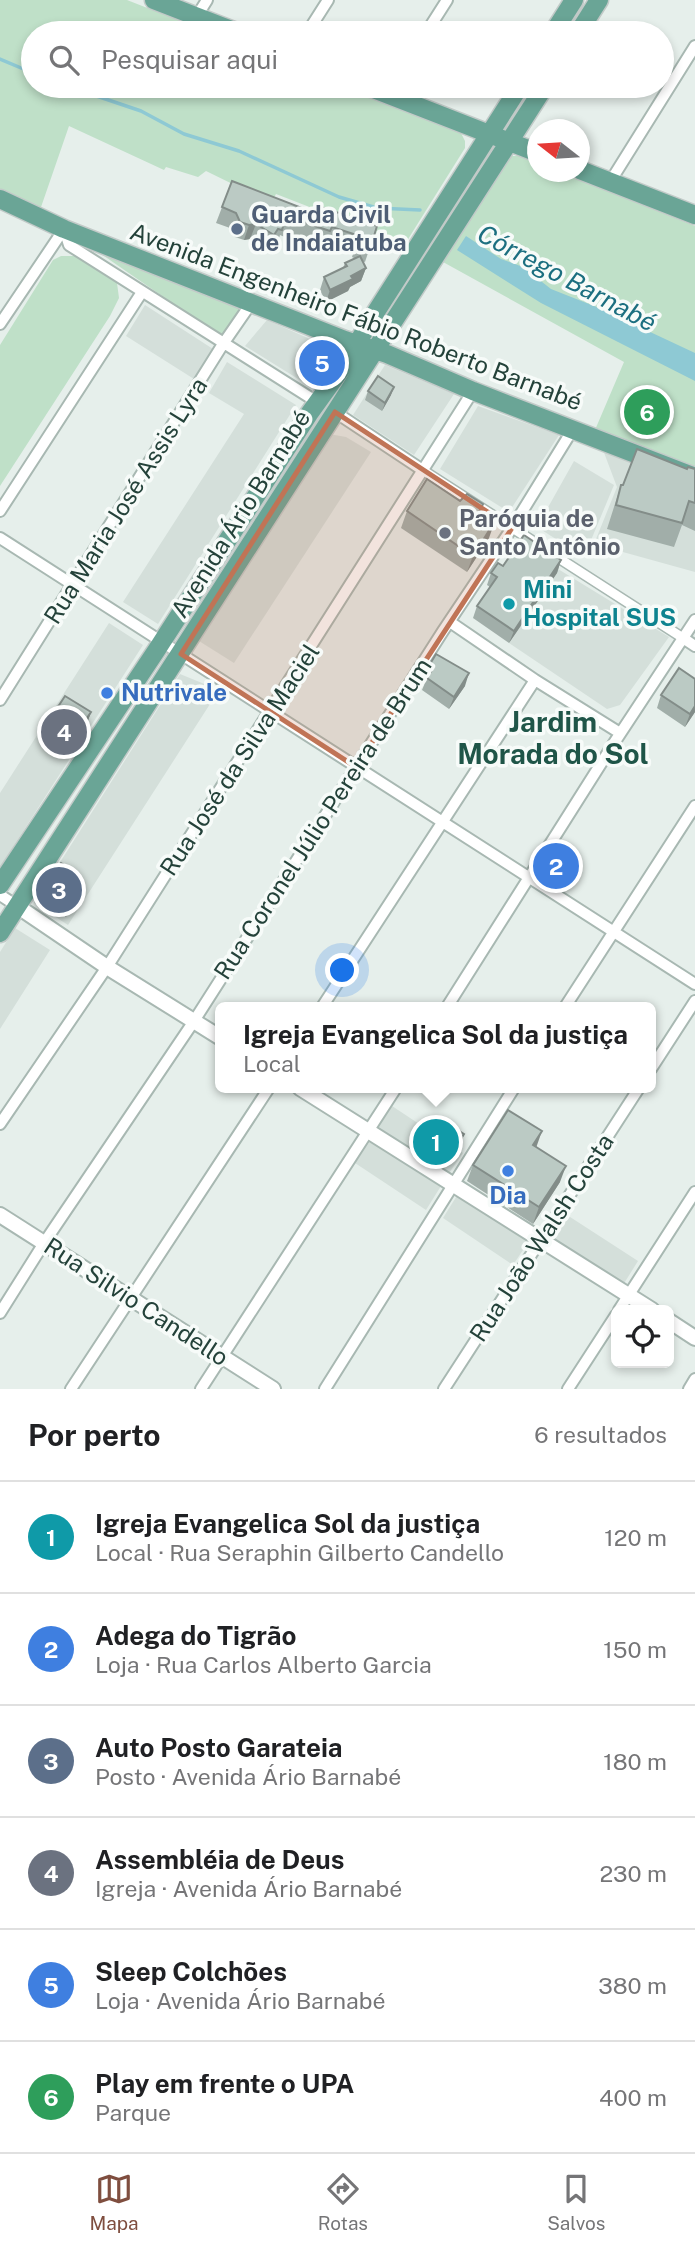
<!DOCTYPE html>
<html lang="pt">
<meta charset="utf-8">
<style>
:root{--surface:#fff;--page:#f6f6f6;--text:#202124;--muted:#757577;--line:#e0e0e0;--accent:#7f4e3f}
body{margin:0;font-family:"Public Sans",sans-serif;background:var(--page);color:var(--text)}
.controls{position:absolute;right:21px;bottom:21px;display:grid;overflow:hidden;border-radius:10px;box-shadow:0 4px 10px #0003}
.controls button{width:63px;height:63px;display:grid;place-items:center;padding:0;border:0;border-bottom:2px solid var(--line);background:var(--surface);color:var(--text);font:35px sans-serif}
.compass{position:absolute;left:527px;top:119px;width:63px;height:63px;border-radius:50%;background:var(--surface);box-shadow:0 4px 10px #0003;rotate:287deg}
.you{position:absolute;left:343px;top:971px;width:24px;height:24px;margin:-18px;border:5px solid #fff;border-radius:50%;background:#1a73e8;box-shadow:0 0 0 10px #1a73e833}
.badge{display:grid;place-items:center;width:46px;height:46px;border-radius:50%;background:var(--accent);color:#fff;font-size:23px;font-weight:700}
.pin{position:absolute;translate:-50% -50%;border:4px solid #fff;box-shadow:0 2px 7px #0006}
.popup{position:absolute;left:215px;top:1002px;width:441px;height:91px;box-sizing:border-box;display:grid;place-content:center;border-radius:10px;background:var(--surface);filter:drop-shadow(0 2px 5px #0005);font-size:23px;white-space:nowrap;color:var(--muted)}
.popup b{font-size:26px;color:var(--text)}
.popup::after{content:'';position:absolute;left:50%;top:100%;margin-left:-14px;border:14px solid transparent;border-top-color:var(--surface)}
.list{margin:0;padding:0;list-style:none}
h2{display:flex;justify-content:space-between;align-items:center;height:91px;margin:0;padding:0 28px;font-size:30px}
h2 small{font-size:23px;font-weight:400;color:var(--muted)}
.list li{display:grid;grid-template-columns:46px 1fr auto;gap:21px;align-items:center;box-sizing:border-box;height:112px;padding:0 28px;border-top:2px solid var(--line)}
.list b{display:block;font-size:26px;white-space:nowrap}
.list p{margin:0;font-size:23px;white-space:nowrap;color:var(--muted)}
.list em{font-size:23px;font-style:normal;color:var(--muted)}
.icon{flex:none;width:38px;height:38px;fill:none;stroke:currentColor;stroke-width:2;stroke-linecap:round;stroke-linejoin:round}
.map{position:relative;flex:none;width:695px;height:1389px;overflow:hidden}
.search{position:absolute;background:var(--surface);box-shadow:0 4px 10px #0003;left:21px;right:21px;top:21px;height:77px;display:flex;align-items:center;gap:18px;box-sizing:border-box;padding:0 24px;border-radius:38px;color:var(--muted);font-size:26px}
.sheet{height:763px;background:var(--surface)}
nav{display:flex;justify-content:space-around;align-items:center;box-sizing:border-box;height:98px;border-top:2px solid var(--line);background:var(--surface);font-size:19px;color:var(--muted)}
nav a{display:grid;justify-items:center;gap:4px}
nav .on{color:var(--accent)}
.map>svg:first-child{display:block}
.built{fill:#d4dfda}
.green{fill:#bfe0c8}
.water{fill:#8ec9d4}
.lines{fill:none;stroke-linecap:round;stroke-linejoin:round}
.stream{stroke:#8ec9d4;stroke-width:3.5}
.pedestrian-casing{stroke:#a8b8b2;stroke-width:12}
.minor-casing{stroke:#a8b8b2;stroke-width:14}
.tertiary-casing{stroke:#a8b8b2;stroke-width:18}
.primary-casing{stroke:#c2cac8;stroke-width:21}
.pedestrian{stroke:#fff;stroke-width:9}
.minor{stroke:#fff;stroke-width:10}
.tertiary{stroke:#fff;stroke-width:14}
.primary{stroke:#6aa596;stroke-width:18}
.wall{fill:#a1aea9}
.shaded-wall{fill:#838d89}
.building{fill:#bbcac4;stroke:#838d89;stroke-width:2}
.marked{fill:#c07456;fill-opacity:0.2;stroke:#c07456;stroke-width:5;stroke-linejoin:round}
.service-dot{fill:#5c6f8a;stroke:#f7fbf9;stroke-width:2.5}
.worship-dot{fill:#6b7280;stroke:#f7fbf9;stroke-width:2.5}
.culture-dot{fill:#0f9aa8;stroke:#f7fbf9;stroke-width:2.5}
.shop-dot{fill:#3f7fe0;stroke:#f7fbf9;stroke-width:2.5}
.labels{text-anchor:middle;stroke-width:7;stroke-linejoin:round;paint-order:stroke}
.service-label{font-size:24px;font-weight:bold;fill:#4e5e75;stroke:#f7fbf9;text-anchor:start}
.street-label{font-size:24px;fill:#24423a;stroke:#f7fbf9}
.worship-label{font-size:24px;font-weight:bold;fill:#5b616d;stroke:#f7fbf9;text-anchor:start}
.culture-label{font-size:24px;font-weight:bold;fill:#0d838f;stroke:#f7fbf9;text-anchor:start}
.shop-label{font-size:24px;font-weight:bold;fill:#366cbe;stroke:#f7fbf9;text-anchor:start}
.water-label{font-size:26px;font-style:italic;fill:#1c6f80;stroke:#f7fbf9}
.quarter-label{font-size:28px;font-weight:bold;fill:#1f5548;stroke:#f7fbf9}
</style>
<div class="map">
<svg width="695" height="1389" viewBox="0 0 695 1389">
<rect width="100%" height="100%" fill="#e6efeb"/>
<path class="built" d="M145 305 213 349 194 379 126 336Z
M267 320 335 350 311 387 245 346Z
M227 362 296 405 158 624 123 602 244 414 209 393Z
M385 365 454 394 414 455 353 415Z
M478 406 559 435 509 512 440 469Z
M329 434 346 437 371 452 234 663 199 641Z
M603 450 695 489V572L594 544 617 487Z
M574 461 614 485 584 557 537 527Z
M558 569 669 637 620 705 607 709 509 643Z
M109 623 143 645 0 867V793Z
M180 674 219 690 68 925 34 903Z
M15 928 50 950 0 1029V952Z
M392 1106 463 1153 447 1176 376 1130Z
M371 1140 441 1186 426 1210 355 1163Z
M458 1194 529 1241 513 1265 443 1218Z
M567 1215 638 1261 623 1285 552 1238Z"/>
<path class="green" d="M0 0H127L211 33H33V86H344L460 131 465 141V148L405 244 276 194 271 203 206 171 198 177 166 167 164 170 69 126 40 210 0 190Z
M508 156H521L537 163 538 172H559L695 226V470L595 430 624 362 443 262Z
M91 247 245 305 223 338Z
M61 256H75L117 283 119 298 110 316 0 486V345L53 260Z"/>
<path class="water" d="M466 236 501 259 523 267 551 289 599 308 695 353V381L541 303 457 250Z"/>
<g class="lines">
<path class="stream" d="M0 59 33 73
M67 86 141 111 184 134 239 151 339 197 377 208 420 210"/>
<g class="pedestrian-casing">
<path id="pedestrian" d="M424 471 531 540
M543 548 683 638"/>
</g>
<g class="minor-casing">
<path id="minor" d="M197 16 207 0
M307 33 328 0
M426 33 447 0
M610 182 695 46
M64 229 69 245 317 402
M0 324 64 229
M335 412 424 471
M0 511 142 292
M0 538 695 984
M450 622 535 680 620 733
M683 638 695 646
M0 700 223 344 252 302
M0 895 17 906
M322 1007 535 680
M447 1007 614 743 695 620
M565 1007 695 806
M651 1069 695 1001
M0 1124 107 967 473 391
M619 1310 695 1192
M0 1313 44 1243 194 1021 443 631 512 528 573 429
M71 1389 269 1088
M201 1389 396 1088
M325 1389 514 1088
M444 1389 639 1088
M568 1389 616 1315
M689 1389 695 1379"/>
</g>
<g class="tertiary-casing">
<path id="tertiary" d="M17 906 107 967 221 1038
M300 1088 652 1310
M0 1215 273 1389
M669 1321 695 1338"/>
</g>
<g class="primary-casing">
<path id="primary" d="M154 0 239 33
M553 33 574 0
M578 33 599 0
M366 86 538 153
M580 170 695 215
M0 199 64 229 345 340 387 354 473 391 695 477
M0 885 156 651 309 414 350 357 367 326 520 86
M0 933 545 86"/>
</g>
<use href="#pedestrian" class="pedestrian"/>
<use href="#minor" class="minor"/>
<use href="#tertiary" class="tertiary"/>
<use href="#primary" class="primary"/>
</g>
<path class="wall" d="M232 181 312 212 377 226 365 262 362 261 366 268 361 281 350 287 348 291 326 302 320 290 324 277 343 268 345 263 354 258 352 257 354 251 326 242 325 246 289 234 287 238 280 235 277 245 272 244 269 250 250 239 244 240 235 237 230 228 216 223Z
M368 391 391 395 382 411 365 400Z
M687 469H695V531L682 525 674 547 607 529 621 485H623Z
M460 501 480 513 489 538 467 572 401 528 407 511Z
M561 560 557 573 509 643 473 618 477 606 490 587 487 585 491 573 503 566Z
M430 664 465 686 449 709 422 690 427 678 425 677Z
M661 695 695 712 685 727 657 708Z
M91 712 85 729 69 752 44 736 50 719Z
M72 874 67 882 81 890 66 917 40 900 41 896Z
M429 1133 458 1151 453 1159 441 1162 423 1150Z
M536 1146 560 1182 533 1224 467 1181 473 1165Z"/>
<path class="shaded-wall" d="M256 224 250 239 244 240 249 225Z
M366 268 361 281 350 287 348 291 326 302 330 290 351 276Z
M394 387 391 395 382 411 385 403Z
M495 521 489 538 467 572 473 556Z
M561 560 557 573 509 643 514 631Z
M469 673 465 686 449 709 454 697Z
M695 706V712L685 727 690 714Z
M91 712 85 729 69 752 75 736Z
M542 1131 536 1148 533 1145Z
M464 1134 458 1151 453 1159 441 1162 447 1146Z
M566 1166 560 1182 533 1224 539 1207Z"/>
<path class="building" d="M232 181 312 212 315 205 377 226 371 246 357 242 360 236 332 227 330 231 294 219 293 223 285 220 282 230 278 229 274 235 256 224 249 225 240 222 236 213 222 207Z
M360 256 366 268 351 276 353 279 330 290 324 277 347 266 345 263Z
M378 376 394 387 385 403 368 391Z
M637 449 687 469 688 467 695 469V503L689 501 682 523 616 505 621 485H623Z
M427 479 460 501 467 494 483 504 479 512 495 521 473 556 407 511Z
M524 535 561 560 514 631 477 606 497 577 491 573 498 563 503 566Z
M436 654 469 673 454 697 427 678 434 667 430 664Z
M679 668 695 679V706L690 714 661 695Z
M65 696 91 712 75 736 50 719Z
M61 863 73 870 67 881 81 890 68 912 41 896Z
M508 1110 542 1131 533 1145 566 1166 539 1207 473 1165Z
M438 1118 464 1134 459 1142 447 1146 429 1133Z"/>
<path class="marked" d="M335 412 512 528 356 767 181 654Z"/>
<circle class="service-dot" cx="237" cy="229" r="7"/>
<circle class="worship-dot" cx="445" cy="533" r="7"/>
<circle class="culture-dot" cx="509" cy="604" r="7"/>
<g class="shop-dot">
<circle cx="107" cy="693" r="7"/>
<circle cx="508" cy="1171" r="7"/>
</g>
<g class="labels">
<g class="service-label">
<text x="251" y="223">Guarda Civil<tspan x="251" dy="28">de Indaiatuba</tspan></text>
</g>
<g class="street-label">
<text transform="translate(356 317) rotate(21)" y="8">Avenida Engenheiro Fábio Roberto Barnabé</text>
<text transform="translate(126 501) rotate(-58)" y="8">Rua Maria José Assis Lyra</text>
<text transform="translate(241 514) rotate(-58)" y="8">Avenida Ário Barnabé</text>
<text transform="translate(240 760) rotate(-57)" y="8">Rua José da Silva Maciel</text>
<text transform="translate(323 819) rotate(-57)" y="8">Rua Coronel Júlio Pereira de Brum</text>
<text transform="translate(542 1238) rotate(-57)" y="8">Rua João Walsh Costa</text>
<text transform="translate(136 1302) rotate(33)" y="8">Rua Silvio Candello</text>
</g>
<g class="worship-label">
<text x="459" y="527">Paróquia de<tspan x="459" dy="28">Santo Antônio</tspan></text>
</g>
<g class="culture-label">
<text x="523" y="598">Mini<tspan x="523" dy="28">Hospital SUS</tspan></text>
</g>
<g class="shop-label">
<text x="121" y="701">Nutrivale</text>
<text x="508" y="1204" text-anchor="middle">Dia</text>
</g>
<g class="water-label">
<text transform="translate(567 278) rotate(28)" y="9">Córrego Barnabé</text>
</g>
<g class="quarter-label">
<text x="553" y="732">Jardim<tspan x="553" dy="32">Morada do Sol</tspan></text>
</g>
</g>
</svg>
<div class="controls">
<button><svg class="icon" aria-label="locate" viewBox="0 0 24 24"><circle cx="12" cy="12" r="6"/><path d="M12 2v4M12 18v4M2 12h4M18 12h4"/></svg></button>
</div>
<svg class="compass" viewBox="-18 -18 36 36"><path d="M0-13l5 13h-10z" fill="#e53935"/><path d="M0 13l5-13h-10z" fill="#757577"/></svg>
<div class="you"></div>
<div class="pin badge" style="left:436px;top:1142px;background:#0f9aa8">1</div>
<div class="popup"><b>Igreja Evangelica Sol da justiça</b>Local</div>
<div class="pin badge" style="left:556px;top:866px;background:#3f7fe0">2</div>
<div class="pin badge" style="left:59px;top:890px;background:#5c6f8a">3</div>
<div class="pin badge" style="left:64px;top:732px;background:#6b7280">4</div>
<div class="pin badge" style="left:322px;top:363px;background:#3f7fe0">5</div>
<div class="pin badge" style="left:647px;top:412px;background:#2e9e5b">6</div>
<div class="search"><svg class="icon" aria-label="search" viewBox="0 0 24 24"><circle cx="10" cy="10" r="6"/><path d="M15 15l6 6"/></svg>Pesquisar aqui</div>
</div>
<section class="sheet">
<h2>Por perto<small>6 resultados</small></h2>
<ul class="list">
<li><span class="badge" style="background:#0f9aa8">1</span><div><b>Igreja Evangelica Sol da justiça</b><p>Local · Rua Seraphin Gilberto Candello</p></div><em>120 m</em></li>
<li><span class="badge" style="background:#3f7fe0">2</span><div><b>Adega do Tigrão</b><p>Loja · Rua Carlos Alberto Garcia</p></div><em>150 m</em></li>
<li><span class="badge" style="background:#5c6f8a">3</span><div><b>Auto Posto Garateia</b><p>Posto · Avenida Ário Barnabé</p></div><em>180 m</em></li>
<li><span class="badge" style="background:#6b7280">4</span><div><b>Assembléia de Deus</b><p>Igreja · Avenida Ário Barnabé</p></div><em>230 m</em></li>
<li><span class="badge" style="background:#3f7fe0">5</span><div><b>Sleep Colchões</b><p>Loja · Avenida Ário Barnabé</p></div><em>380 m</em></li>
<li><span class="badge" style="background:#2e9e5b">6</span><div><b>Play em frente o UPA</b><p>Parque</p></div><em>400 m</em></li>
</ul>
</section>
<nav>
<a class="on"><svg class="icon" aria-label="map" viewBox="0 0 24 24"><path d="M3 6l6-2 6 2 6-2v14l-6 2-6-2-6 2zM9 4v14M15 6v14"/></svg>Mapa</a>
<a><svg class="icon" aria-label="directions" viewBox="0 0 24 24"><path d="M12 3l9 9-9 9-9-9zM9 14v-3h6M13 9l2 2-2 2"/></svg>Rotas</a>
<a><svg class="icon" aria-label="saved" viewBox="0 0 24 24"><path d="M7 4h10v16l-5-4-5 4z"/></svg>Salvos</a>
</nav>
